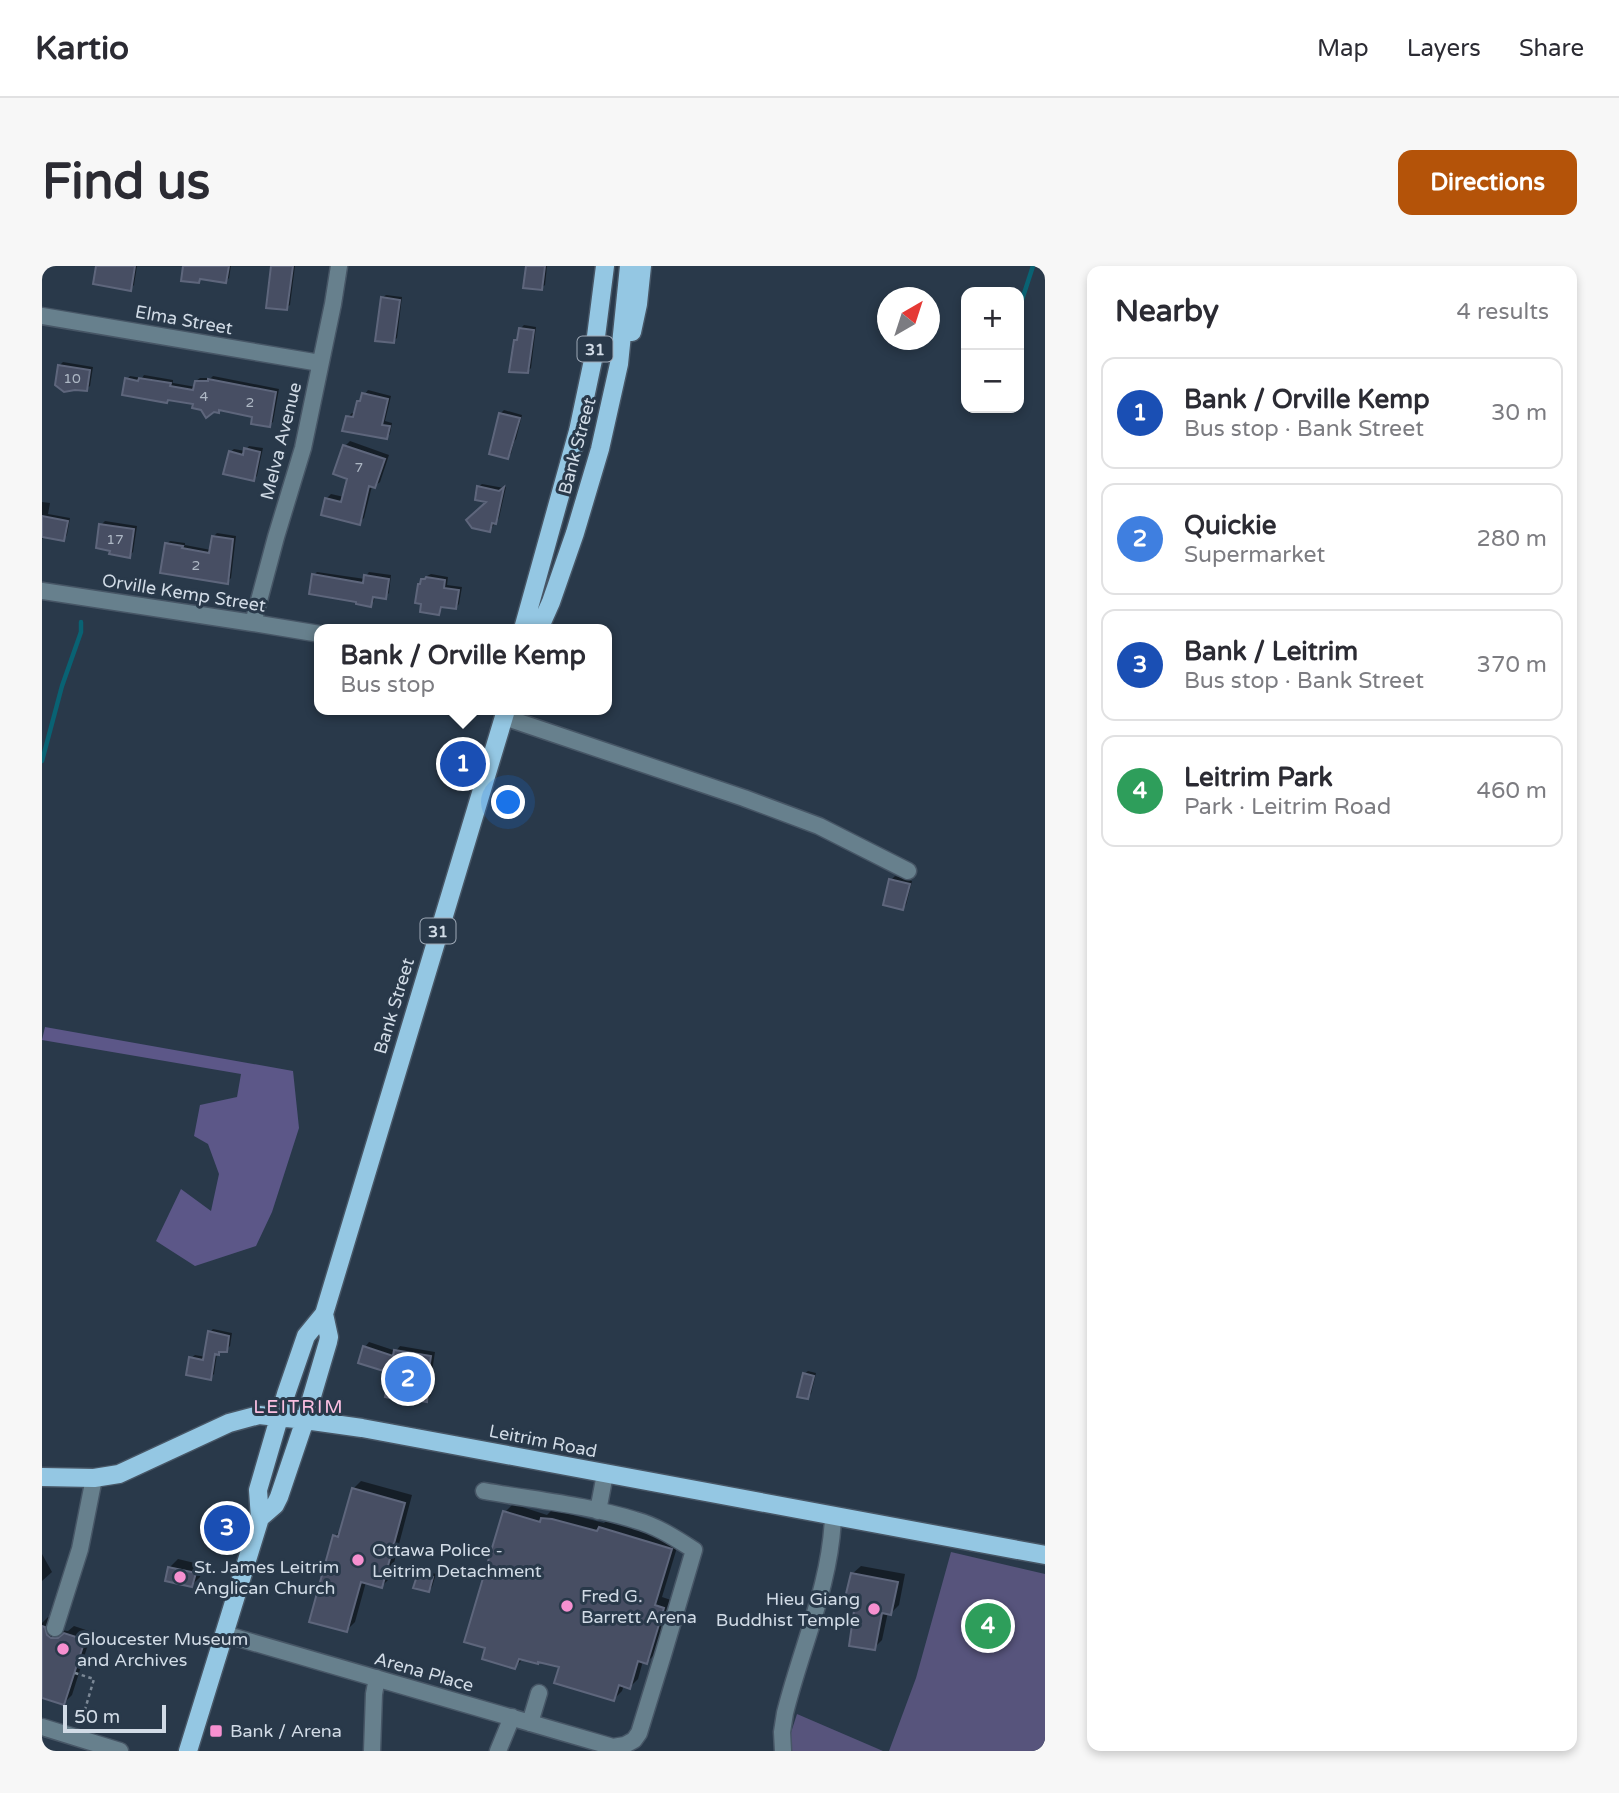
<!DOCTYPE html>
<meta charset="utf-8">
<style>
:root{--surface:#fff;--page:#f7f7f7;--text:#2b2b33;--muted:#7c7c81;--line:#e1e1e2;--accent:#b45309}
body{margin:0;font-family:"Varela Round",sans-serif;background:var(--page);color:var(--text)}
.controls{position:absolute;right:21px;top:21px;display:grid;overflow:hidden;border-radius:14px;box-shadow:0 4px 10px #0003}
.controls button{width:63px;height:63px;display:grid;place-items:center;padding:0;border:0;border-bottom:2px solid var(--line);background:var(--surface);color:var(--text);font:35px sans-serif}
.compass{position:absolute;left:835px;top:21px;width:63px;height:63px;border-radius:50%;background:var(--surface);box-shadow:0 4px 10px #0003;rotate:39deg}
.scale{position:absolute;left:21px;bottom:18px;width:103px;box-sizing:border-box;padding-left:7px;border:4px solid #d1dbe6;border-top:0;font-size:19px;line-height:24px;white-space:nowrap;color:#d1dbe6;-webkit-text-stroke:5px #29394a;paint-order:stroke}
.you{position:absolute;left:467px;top:537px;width:24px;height:24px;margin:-18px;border:5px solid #fff;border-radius:50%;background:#1a73e8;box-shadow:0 0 0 10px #1a73e833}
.badge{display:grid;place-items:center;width:46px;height:46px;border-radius:50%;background:var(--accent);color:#fff;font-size:23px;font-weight:700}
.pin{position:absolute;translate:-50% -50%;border:4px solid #fff;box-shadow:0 2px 7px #0006}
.popup{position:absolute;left:272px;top:358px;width:298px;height:91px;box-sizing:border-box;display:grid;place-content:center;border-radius:14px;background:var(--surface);filter:drop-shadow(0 2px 5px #0005);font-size:23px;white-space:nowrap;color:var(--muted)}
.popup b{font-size:26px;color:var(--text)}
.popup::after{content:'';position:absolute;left:50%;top:100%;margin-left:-14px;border:14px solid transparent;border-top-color:var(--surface)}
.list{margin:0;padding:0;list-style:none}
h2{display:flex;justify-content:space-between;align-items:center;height:91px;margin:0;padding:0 28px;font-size:30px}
h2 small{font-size:23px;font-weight:400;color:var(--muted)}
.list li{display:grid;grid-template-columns:46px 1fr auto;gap:21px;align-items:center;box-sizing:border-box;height:112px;margin:0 14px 14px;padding:0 14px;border:2px solid var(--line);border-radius:14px}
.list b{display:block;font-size:26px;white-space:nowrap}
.list p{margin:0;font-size:23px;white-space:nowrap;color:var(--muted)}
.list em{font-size:23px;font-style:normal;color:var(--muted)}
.map{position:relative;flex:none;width:1003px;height:1485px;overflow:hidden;border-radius:14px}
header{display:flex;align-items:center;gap:42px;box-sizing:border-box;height:98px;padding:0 35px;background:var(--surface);border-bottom:2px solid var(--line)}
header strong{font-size:33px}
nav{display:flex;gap:38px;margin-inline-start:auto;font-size:24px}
.intro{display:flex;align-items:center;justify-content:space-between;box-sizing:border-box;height:168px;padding:0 42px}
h1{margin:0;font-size:49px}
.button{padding:18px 32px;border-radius:14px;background:var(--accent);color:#fff;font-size:24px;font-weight:700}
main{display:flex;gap:42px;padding:0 42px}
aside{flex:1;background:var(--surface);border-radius:14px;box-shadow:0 4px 10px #0003}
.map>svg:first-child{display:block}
.green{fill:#57547c}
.forest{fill:#5c5788}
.shadow{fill:#0007}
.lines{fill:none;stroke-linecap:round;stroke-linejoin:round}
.stream{stroke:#096273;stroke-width:4.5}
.building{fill:#474e63;stroke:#5e667c;stroke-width:2}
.minor-casing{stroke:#475666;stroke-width:19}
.major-casing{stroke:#475666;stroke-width:21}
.path{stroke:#7b8896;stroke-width:2.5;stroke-dasharray:3.5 3.5;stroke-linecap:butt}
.minor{stroke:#67808d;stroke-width:16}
.major{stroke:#94c7e3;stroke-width:18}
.poi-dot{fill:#f690d0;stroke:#29394a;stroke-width:2.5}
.labels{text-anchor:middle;stroke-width:6;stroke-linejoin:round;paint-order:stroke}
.number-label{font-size:14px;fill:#aeb8c5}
.shield{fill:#29394a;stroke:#9faab7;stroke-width:2}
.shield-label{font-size:16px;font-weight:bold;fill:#d1dbe6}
.street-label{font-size:18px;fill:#d1dbe6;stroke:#29394a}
.poi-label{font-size:18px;fill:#d1dbe6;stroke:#29394a;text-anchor:start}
.neighbourhood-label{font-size:19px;letter-spacing:2px;fill:#fabfe1;stroke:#29394a}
</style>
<header>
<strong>Kartio</strong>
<nav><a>Map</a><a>Layers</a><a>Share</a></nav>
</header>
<div class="intro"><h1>Find us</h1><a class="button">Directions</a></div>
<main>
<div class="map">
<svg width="1003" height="1485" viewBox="0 0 1003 1485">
<rect width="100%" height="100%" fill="#29394a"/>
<path class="green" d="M909 1286 1003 1308V1485H847L874 1412Z
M755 1448 841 1485H743Z"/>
<path class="forest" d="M3 761 251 805 257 862 230 946 214 980 153 1000 114 975 139 923 169 945 177 908 166 878 152 870 158 839 195 831 199 808 0 774Z"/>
<path class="shadow" d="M56 0H95L92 19 88 23Z
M143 0H189L187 12 183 16 160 12 157 16Z
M231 0H253L248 39 244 42Z
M486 0H505L503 19 499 22Z
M344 29 360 31 355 72 351 75 340 32Z
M482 59 494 61 489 102 485 106 473 75 477 71 479 62Z
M21 96 51 101 48 120 44 123 17 100Z
M102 109 131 114V117L154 121V115L158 112H169L171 110 237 123 231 156 227 159 212 149 153 136 85 113 88 110 100 112Z
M326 124 349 130 343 155 350 157 348 168 344 172 306 151 310 147 314 148 317 136Z
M462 144 480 149 474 173 472 176 469 188 465 191 458 148Z
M308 175 347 189 338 216 333 220H330L322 252 317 257 284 233 289 228 302 231 307 212 303 180Z
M207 180 221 182 215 210 211 213 188 186 192 183 203 185Z
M440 218 462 222 464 221 457 252 448 264V235L436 221Z
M0 236 8 237 6 248 28 252 25 269 22 273 3 271 0 273Z
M63 255 95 260 91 286 87 290 70 283 59 259Z
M175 267 194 270 189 312 185 316 125 278 128 275 143 277V279L169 284 171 271Z
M275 306 323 313 324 310 327 306 349 309 347 327 343 331 333 329 332 335 329 339 272 309Z
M389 308 406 311 405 319 420 321 417 338 414 342 401 340 400 343 397 347 378 318 385 310Z
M853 610 870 615 864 639 860 642 849 614Z
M171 1063 190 1067 188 1080 184 1084H179L175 1088 172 1108 168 1112 149 1092 153 1089 164 1091 168 1066Z
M327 1076 354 1085 358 1080 393 1086 388 1119H390L389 1129 384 1134 350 1106 323 1081Z
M766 1105 774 1107 769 1128 765 1131 762 1108Z
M319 1215 370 1229 348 1312 340 1320 324 1316 313 1356 305 1364 293 1270 300 1263 311 1223Z
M471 1238 505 1249 509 1245 519 1246 562 1257 566 1253 637 1275 620 1331 629 1334 613 1388 605 1396 601 1395 596 1413 588 1421 582 1419 580 1425 572 1433 519 1400 481 1393 473 1401 463 1246Z
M0 1288 10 1306 0 1315Z
M136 1293 161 1299 158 1311 150 1319 128 1301Z
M819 1300 863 1308 857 1339 849 1347 846 1346 840 1374 832 1382 815 1337 810 1308Z
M381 1304 394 1308 390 1321 386 1324 377 1308Z
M6 1351 10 1353 18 1364 26 1365 32 1360 50 1366 30 1429 22 1437 0 1430V1357Z"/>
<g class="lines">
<path class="stream" d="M977 43 991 0
M0 495 20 420 39 366V356"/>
</g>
<path class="building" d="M54 0H93L89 25 51 18Z
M141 0H187L184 17 158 13 157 17 139 15Z
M229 0H251L245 44 224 42Z
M484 0H503L500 24 481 22Z
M339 31 358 34 352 77 333 75Z
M477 62 492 64 486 107 467 106 472 74H475Z
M16 99 48 104 45 125 33 124 22 126 13 119Z
M83 112 96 115 97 112 129 117 128 120 151 124 153 115H166V113L234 126 228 161 209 158 210 151 177 144V147L172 146 164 152 159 144 150 142 151 138 126 134 125 137 80 129Z
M320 127 346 133 340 159 348 160 345 173 300 165 304 150 311 151 315 135H318Z
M457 147 478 152 466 193 447 188Z
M301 179 343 193 333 222 327 220 318 259 279 249 283 232 299 236 305 213 291 208Z
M202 182 218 186 212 215 181 208 187 185 201 189Z
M435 220 457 225 462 221 454 258 450 257 448 266 430 262 424 254 444 236 433 234Z
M0 250 26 255 22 275 0 271Z
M57 258 92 263 88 292 67 288 68 285 54 282Z
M170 270 191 273 186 318 118 307 123 277 141 280 140 282 167 287Z
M270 308 321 317 322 309 347 313 344 333 331 331 329 341 314 338V336L267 328Z
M384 311 403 314 402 322 417 324 414 343 399 341 397 349 378 346 379 338 373 337 376 318H378L379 313H383Z
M847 613 868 618 861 644 841 639Z
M166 1065 187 1070 185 1086H177V1089L173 1088 169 1114 144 1109 147 1091 161 1094Z
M321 1080 351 1090 352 1084 389 1090 384 1123H386L385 1136 373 1134 372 1137 343 1131 348 1107 316 1097Z
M761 1107 772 1110 766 1133 755 1131Z
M310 1222 363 1237 340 1322 319 1316 305 1366 267 1356 291 1269 296 1271Z
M461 1245 498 1256 499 1252 510 1253 555 1265 557 1261 630 1283 613 1339 622 1342 605 1398 596 1395 588 1423 577 1419 572 1435 512 1417 517 1401 496 1396V1398L477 1393 473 1403 440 1393 443 1382 422 1376Z
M126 1301 154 1307 150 1321 123 1315Z
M376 1307 391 1311 387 1326 371 1322Z
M809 1307 856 1316 849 1349 840 1347 833 1384 807 1380 813 1338 802 1336Z
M0 1360 3 1361 5 1369 9 1372H16L22 1367 43 1374 22 1439 0 1432Z"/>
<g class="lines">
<g class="minor-casing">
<path id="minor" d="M0 50 278 97
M0 325 211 357 278 368
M211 357 234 271 261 182 291 38 297 0
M462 451 702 532 777 560 866 605
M556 1245 563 1208
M13 1362 38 1283 52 1212
M182 1368 571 1481 583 1479 592 1474 597 1467 621 1389 652 1284C633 1272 615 1260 593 1254 545 1239 492 1234 442 1225
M488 1457 497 1427
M0 1461 78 1485
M330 1485 332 1428 335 1412
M456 1485 470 1451
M741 1485 740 1466 743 1447C759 1382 789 1318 791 1250"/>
</g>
<g class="major-casing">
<path id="major" d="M590 66 596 38 600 0
M481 363 536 165 551 94 563 0
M497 363 509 336 533 267 558 183 577 98 587 0
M0 1211 52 1212 77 1208 187 1157 217 1149 263 1154 320 1162 1003 1289
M218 1252 233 1239 237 1231 263 1154 286 1076 287 1071 282 1048
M146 1485 218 1252 216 1224 244 1128 264 1070 282 1048 464 444"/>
</g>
<path class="path" d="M33 1407 52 1413 39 1457"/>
<use href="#minor" class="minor"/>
<use href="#major" class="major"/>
</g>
<g class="poi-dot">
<circle cx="316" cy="1294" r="7"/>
<circle cx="138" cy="1311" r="7"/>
<circle cx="525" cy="1340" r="7"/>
<circle cx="832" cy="1343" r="7"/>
<circle cx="21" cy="1383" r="7"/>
<rect x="167" y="1458" width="14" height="14" rx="3.5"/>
</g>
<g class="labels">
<g class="number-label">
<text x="30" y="117">10</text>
<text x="162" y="135">4</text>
<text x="208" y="141">2</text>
<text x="317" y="206">7</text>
<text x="73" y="278">17</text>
<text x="154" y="304">2</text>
</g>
<g class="shield">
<rect x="535.5" y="70.5" width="35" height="25" rx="5"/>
<rect x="378.5" y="652.5" width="35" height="25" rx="5"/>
</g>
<g class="shield-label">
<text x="553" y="89">31</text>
<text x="396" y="671">31</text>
</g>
<g class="street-label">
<text transform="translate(142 54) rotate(10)" y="6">Elma Street</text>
<text transform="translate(239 175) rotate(-76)" y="6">Melva Avenue</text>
<text transform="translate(535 180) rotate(-75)" y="6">Bank Street</text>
<text transform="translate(142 327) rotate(9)" y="6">Orville Kemp Street</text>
<text transform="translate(352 740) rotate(-73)" y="6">Bank Street</text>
<text transform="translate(501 1175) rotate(11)" y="6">Leitrim Road</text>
<text transform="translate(382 1406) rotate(16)" y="6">Arena Place</text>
</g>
<g class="poi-label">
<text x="330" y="1290">Ottawa Police -<tspan x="330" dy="21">Leitrim Detachment</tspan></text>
<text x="152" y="1307">St. James Leitrim<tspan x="152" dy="21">Anglican Church</tspan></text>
<text x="539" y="1336">Fred G.<tspan x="539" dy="21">Barrett Arena</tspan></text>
<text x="818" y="1339" text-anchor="end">Hieu Giang<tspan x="818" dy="21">Buddhist Temple</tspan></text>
<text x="35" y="1379">Gloucester Museum<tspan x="35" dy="21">and Archives</tspan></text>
<text x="188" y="1471">Bank / Arena</text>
</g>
<g class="neighbourhood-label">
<text x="257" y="1147">LEITRIM</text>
</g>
</g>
</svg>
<div class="controls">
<button>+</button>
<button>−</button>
</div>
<svg class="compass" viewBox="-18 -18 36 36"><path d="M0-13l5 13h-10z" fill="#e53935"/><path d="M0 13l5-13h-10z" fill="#7c7c81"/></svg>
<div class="scale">50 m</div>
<div class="you"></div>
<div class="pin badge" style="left:421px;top:498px;background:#1a4fb4">1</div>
<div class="popup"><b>Bank / Orville Kemp</b>Bus stop</div>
<div class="pin badge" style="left:366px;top:1113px;background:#3f7fe0">2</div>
<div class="pin badge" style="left:185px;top:1262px;background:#1a4fb4">3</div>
<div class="pin badge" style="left:946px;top:1360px;background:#2e9e5b">4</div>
</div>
<aside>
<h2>Nearby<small>4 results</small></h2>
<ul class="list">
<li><span class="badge" style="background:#1a4fb4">1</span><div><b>Bank / Orville Kemp</b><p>Bus stop · Bank Street</p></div><em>30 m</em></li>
<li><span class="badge" style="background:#3f7fe0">2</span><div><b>Quickie</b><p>Supermarket</p></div><em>280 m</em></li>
<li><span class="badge" style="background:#1a4fb4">3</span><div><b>Bank / Leitrim</b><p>Bus stop · Bank Street</p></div><em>370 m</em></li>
<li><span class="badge" style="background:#2e9e5b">4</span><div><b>Leitrim Park</b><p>Park · Leitrim Road</p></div><em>460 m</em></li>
</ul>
</aside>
</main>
